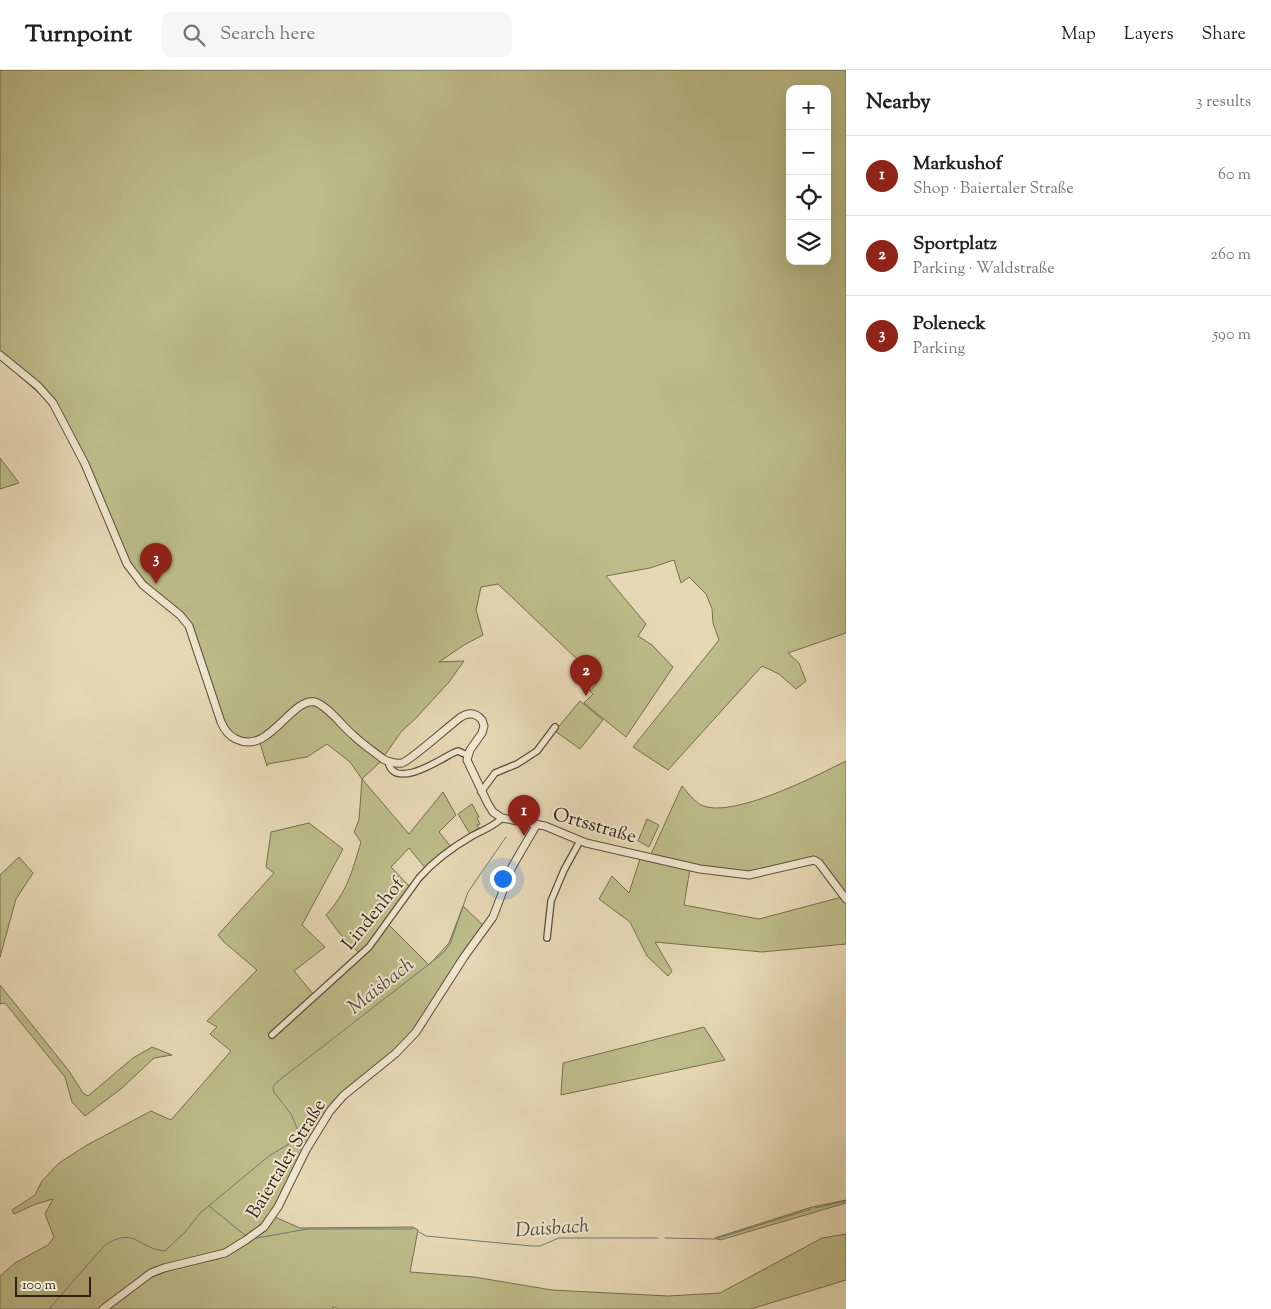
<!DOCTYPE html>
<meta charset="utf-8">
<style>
:root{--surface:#fff;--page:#f6f6f6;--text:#202124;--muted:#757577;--line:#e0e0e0;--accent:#8f2418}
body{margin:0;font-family:"Sorts Mill Goudy",serif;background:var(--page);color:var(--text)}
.controls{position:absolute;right:15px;top:15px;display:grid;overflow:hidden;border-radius:10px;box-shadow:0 5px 20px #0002}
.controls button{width:45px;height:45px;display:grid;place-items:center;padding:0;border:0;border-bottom:1px solid var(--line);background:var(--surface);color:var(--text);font:25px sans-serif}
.scale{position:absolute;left:15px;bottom:12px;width:76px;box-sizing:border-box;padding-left:5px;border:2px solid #2f1f17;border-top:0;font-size:14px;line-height:18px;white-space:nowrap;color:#2f1f17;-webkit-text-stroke:4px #efe6ce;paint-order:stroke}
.you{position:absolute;left:502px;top:808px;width:18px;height:18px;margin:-12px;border:4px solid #fff;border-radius:50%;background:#1a73e8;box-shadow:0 0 0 8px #1a73e833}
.badge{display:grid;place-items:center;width:32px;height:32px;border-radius:50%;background:var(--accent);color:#fff;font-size:16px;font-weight:700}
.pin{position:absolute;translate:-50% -41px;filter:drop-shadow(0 1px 2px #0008)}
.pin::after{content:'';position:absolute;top:26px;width:18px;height:15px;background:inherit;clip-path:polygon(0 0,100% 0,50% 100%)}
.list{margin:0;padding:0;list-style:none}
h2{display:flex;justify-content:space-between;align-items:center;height:65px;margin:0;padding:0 20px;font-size:21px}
h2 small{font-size:16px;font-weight:400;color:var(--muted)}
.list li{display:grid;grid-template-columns:32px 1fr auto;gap:15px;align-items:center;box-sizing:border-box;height:80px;padding:0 20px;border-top:1px solid var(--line)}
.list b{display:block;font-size:19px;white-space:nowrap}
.list p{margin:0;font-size:16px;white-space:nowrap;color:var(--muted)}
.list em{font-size:16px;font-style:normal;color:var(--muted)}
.icon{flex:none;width:28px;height:28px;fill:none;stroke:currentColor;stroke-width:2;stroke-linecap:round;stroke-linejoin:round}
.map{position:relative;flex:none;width:846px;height:1239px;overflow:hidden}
header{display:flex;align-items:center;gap:30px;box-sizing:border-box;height:70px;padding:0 25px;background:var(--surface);border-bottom:1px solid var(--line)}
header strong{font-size:24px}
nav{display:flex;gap:28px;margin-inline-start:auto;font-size:18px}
.search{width:350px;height:45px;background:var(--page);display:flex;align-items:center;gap:12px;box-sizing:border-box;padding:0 18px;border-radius:10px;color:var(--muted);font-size:19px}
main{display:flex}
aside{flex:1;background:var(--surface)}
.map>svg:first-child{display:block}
.green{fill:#bcbc88;stroke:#766e50;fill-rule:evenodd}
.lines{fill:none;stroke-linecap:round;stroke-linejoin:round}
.stream{stroke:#6d7b75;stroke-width:1}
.minor-casing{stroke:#5d4d3e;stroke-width:8}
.tertiary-casing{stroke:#5d4d3e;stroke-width:9}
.minor{stroke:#efe6ce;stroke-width:5.5}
.tertiary{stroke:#efe6ce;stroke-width:7}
.labels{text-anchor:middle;stroke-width:4;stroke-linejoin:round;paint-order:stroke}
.street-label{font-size:19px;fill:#2f1f17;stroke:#efe6ce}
.water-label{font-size:20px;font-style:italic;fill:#4e4d46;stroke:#efe6ce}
</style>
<header>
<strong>Turnpoint</strong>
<div class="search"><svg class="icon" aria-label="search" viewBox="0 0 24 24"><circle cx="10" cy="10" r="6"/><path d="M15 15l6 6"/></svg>Search here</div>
<nav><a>Map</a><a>Layers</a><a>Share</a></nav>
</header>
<main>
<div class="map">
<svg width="846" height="1239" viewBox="0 0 846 1239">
<rect width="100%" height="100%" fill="#e6d8b4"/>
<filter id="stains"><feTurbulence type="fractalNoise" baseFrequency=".004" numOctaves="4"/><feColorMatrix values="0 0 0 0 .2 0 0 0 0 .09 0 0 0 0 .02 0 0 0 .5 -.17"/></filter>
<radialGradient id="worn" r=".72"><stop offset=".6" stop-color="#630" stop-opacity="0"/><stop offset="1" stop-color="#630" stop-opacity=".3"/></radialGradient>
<path class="green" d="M0 0H846V563L788 583 799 593 806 611 796 619 779 604 762 596 668 700 633 677 719 570 713 553 712 539 706 524 689 507 681 513 674 490 650 498 606 506 646 554 638 566 652 575 673 597 626 667 584 633 593 624 590 621 599 610 498 514 481 517 476 540 483 565 464 575 439 592 464 591 449 612 417 647 401 662 380 692 362 709 409 764 443 722 456 745 439 762 452 778 426 799 409 778 391 797 410 817 386 852 429 895 449 873 463 836 485 857 413 963 404 972 338 1029 266 1152 225 1182 152 1200 101 1239H0V1206L15 1193 48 1175 54 1167 45 1144 53 1129 36 1134 14 1144 12 1140 35 1125 42 1111 59 1093 87 1075 151 1041 171 1050 231 981 210 964 217 957 207 951 257 900 224 872 218 865 274 803 266 797 271 762 309 753 343 779 302 855 325 877 294 901 314 925 359 883 340 864 326 845C347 822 352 802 361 772L354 762 359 750 362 709 350 692 327 674 307 687 268 694 267 696 260 673C242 677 232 675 222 659L189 561 168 537 142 518 125 498 76 381 49 332 0 289ZM790 19H827V191H790Z
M0 388 19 413 0 419Z
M580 631 603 650 580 679 555 661Z
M846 691V827L815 788 746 803 699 796 651 784 682 716C688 723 694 731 701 735 731 750 818 705 846 691Z
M472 734 479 747 477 748 480 754 477 755 479 758 470 764 458 744Z
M647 749 659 755 649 777 638 771Z
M19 787 33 803 16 829 0 887V805Z
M640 789 690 799 684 835 759 849 842 827 846 833V874L762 882 655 872 672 901 668 906 647 886 630 852 599 829 612 806 629 823Z
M0 915 69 1001 83 1023 88 1026 133 988 152 977 172 985 154 988 122 1018 85 1046 72 1032 65 1007 5 933 0 934Z
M704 957 725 990 561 1025 563 993Z
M846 1130V1133L720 1170 715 1168 812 1137Z
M275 1147 300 1158 413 1157 418 1160 410 1202 474 1207 552 1220 668 1226 720 1223 822 1168 846 1164V1210L751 1239H339L333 1237V1239H109L150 1208 178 1197 218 1189 243 1176Z"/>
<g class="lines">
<path class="stream" d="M300 1065 291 1044 274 1022 273 1017 277 1012 442 884 450 874 468 822 506 767
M209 1136 246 1166
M815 1138 846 1131
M419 1162 426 1166 532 1176H540L559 1168H658
M665 1168 715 1169 811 1139
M252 1169 307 1159H413
M49 1239 104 1176C135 1155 138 1179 165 1181L186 1161 200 1143 269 1086 297 1069"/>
<g class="minor-casing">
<path id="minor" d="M388 691C393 721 440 690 453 683L458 681 467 685
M481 722 495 703 517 694 537 681 555 657
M547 868 551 831 564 800 580 771
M272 965 369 877 419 808C433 792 453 777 472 766 483 760 493 757 502 748"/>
</g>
<g class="tertiary-casing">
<path id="tertiary" d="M0 285 38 316 53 333 85 394 127 494 143 515 180 545 189 556 221 652C224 659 229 666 236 669 269 686 291 627 315 632 328 636 343 657 353 665 362 674 373 681 383 689 389 692 396 694 402 693 410 691 451 654 461 647 469 642 476 643 482 650L484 656 482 663 470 680 467 690 488 734 493 742 502 748 545 756 586 773 700 799 749 805 814 790 819 793 846 829
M103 1239 151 1203 164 1198 225 1183 246 1170 264 1157 278 1137 306 1080 330 1041 343 1026 396 983 416 962 464 887 493 847 512 797 537 754"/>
</g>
<use href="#minor" class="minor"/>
<use href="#tertiary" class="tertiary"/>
</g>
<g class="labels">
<g class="street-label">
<text transform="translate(595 754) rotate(16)" y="7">Ortsstraße</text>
<text transform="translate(372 843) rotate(-51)" y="7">Lindenhof</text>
<text transform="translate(285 1088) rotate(-59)" y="7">Baiertaler Straße</text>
</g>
<g class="water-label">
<text transform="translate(380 915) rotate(-38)" y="7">Maisbach</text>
<text transform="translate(552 1157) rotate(-4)" y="7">Daisbach</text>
</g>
</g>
<rect width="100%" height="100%" filter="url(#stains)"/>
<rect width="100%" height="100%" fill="url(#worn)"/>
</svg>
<div class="controls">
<button>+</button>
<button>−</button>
<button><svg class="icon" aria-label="locate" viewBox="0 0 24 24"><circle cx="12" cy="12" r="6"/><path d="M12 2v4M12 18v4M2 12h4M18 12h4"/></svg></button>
<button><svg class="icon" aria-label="layers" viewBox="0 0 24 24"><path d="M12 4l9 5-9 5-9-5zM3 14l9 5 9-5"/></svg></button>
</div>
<div class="scale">100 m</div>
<div class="you"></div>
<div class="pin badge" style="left:524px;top:766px">1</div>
<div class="pin badge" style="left:586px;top:626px">2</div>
<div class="pin badge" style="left:156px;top:514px">3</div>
</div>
<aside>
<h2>Nearby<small>3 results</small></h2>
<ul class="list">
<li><span class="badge">1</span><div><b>Markushof</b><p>Shop · Baiertaler Straße</p></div><em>60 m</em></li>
<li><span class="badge">2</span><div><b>Sportplatz</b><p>Parking · Waldstraße</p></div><em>260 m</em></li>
<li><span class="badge">3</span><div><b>Poleneck</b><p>Parking</p></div><em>590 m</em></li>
</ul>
</aside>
</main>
